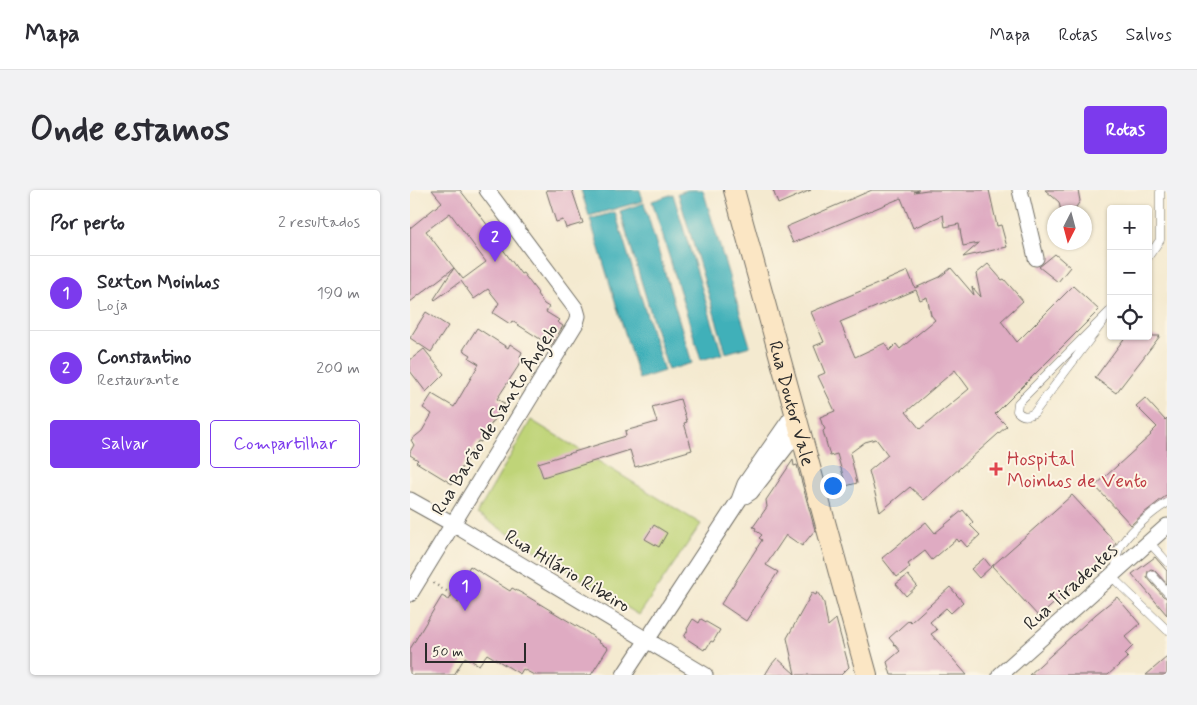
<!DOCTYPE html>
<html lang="pt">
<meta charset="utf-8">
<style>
:root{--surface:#fff;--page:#f2f2f3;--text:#2b2b33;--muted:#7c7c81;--line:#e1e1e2;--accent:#7c3aed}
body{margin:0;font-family:Mynerve,sans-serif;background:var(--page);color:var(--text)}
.controls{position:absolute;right:15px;top:15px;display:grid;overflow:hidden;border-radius:5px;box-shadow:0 1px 4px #0004}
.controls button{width:45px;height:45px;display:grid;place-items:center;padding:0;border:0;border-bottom:1px solid var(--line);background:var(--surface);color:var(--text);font:25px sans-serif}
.compass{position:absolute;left:637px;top:15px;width:45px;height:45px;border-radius:50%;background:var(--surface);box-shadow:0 1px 4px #0004;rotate:186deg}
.scale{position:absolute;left:15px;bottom:12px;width:101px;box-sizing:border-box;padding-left:5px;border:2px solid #2b2b2b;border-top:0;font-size:14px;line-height:18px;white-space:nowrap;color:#2b2b2b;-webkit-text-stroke:4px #fcf5e5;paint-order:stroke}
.you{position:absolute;left:422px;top:295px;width:18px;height:18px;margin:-12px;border:4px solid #fff;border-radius:50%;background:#1a73e8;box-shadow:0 0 0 8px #1a73e833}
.badge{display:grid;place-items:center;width:32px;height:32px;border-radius:50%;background:var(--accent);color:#fff;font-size:16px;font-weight:700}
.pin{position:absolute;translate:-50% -41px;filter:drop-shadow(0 1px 2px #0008)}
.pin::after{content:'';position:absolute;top:26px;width:18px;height:15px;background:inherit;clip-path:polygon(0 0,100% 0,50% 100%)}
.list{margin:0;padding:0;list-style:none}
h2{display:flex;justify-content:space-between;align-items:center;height:65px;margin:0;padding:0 20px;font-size:21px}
h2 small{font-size:16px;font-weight:400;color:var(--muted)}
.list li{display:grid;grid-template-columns:32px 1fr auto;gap:15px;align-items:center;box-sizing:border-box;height:75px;padding:0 20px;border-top:1px solid var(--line)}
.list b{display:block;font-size:19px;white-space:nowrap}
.list p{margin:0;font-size:16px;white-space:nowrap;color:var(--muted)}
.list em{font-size:16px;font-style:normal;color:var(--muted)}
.actions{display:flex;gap:10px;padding:15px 20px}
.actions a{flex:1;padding:11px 0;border:1px solid var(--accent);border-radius:5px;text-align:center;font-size:18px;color:var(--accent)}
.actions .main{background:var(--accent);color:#fff}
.icon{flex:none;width:28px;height:28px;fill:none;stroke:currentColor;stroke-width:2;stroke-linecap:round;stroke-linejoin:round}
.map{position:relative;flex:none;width:757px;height:485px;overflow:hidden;border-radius:5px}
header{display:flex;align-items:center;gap:30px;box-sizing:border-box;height:70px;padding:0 25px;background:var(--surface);border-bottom:1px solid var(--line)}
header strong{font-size:24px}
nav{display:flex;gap:28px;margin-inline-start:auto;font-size:18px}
.intro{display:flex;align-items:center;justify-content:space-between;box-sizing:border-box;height:120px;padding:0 30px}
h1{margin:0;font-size:35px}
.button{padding:12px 22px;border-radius:5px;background:var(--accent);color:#fff;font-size:18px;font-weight:700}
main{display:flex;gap:30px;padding:0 30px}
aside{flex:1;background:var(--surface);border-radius:5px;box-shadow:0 1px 4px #0004}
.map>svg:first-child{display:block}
.green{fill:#bfd478;stroke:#758052}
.water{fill:#40b0b9;stroke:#366e72}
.building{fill:#dfabc2;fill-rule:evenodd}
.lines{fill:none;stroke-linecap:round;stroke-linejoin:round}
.lane-casing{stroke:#716e65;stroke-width:9}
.street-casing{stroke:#716e65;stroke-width:17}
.secondary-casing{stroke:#716e65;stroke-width:22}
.path{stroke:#716e65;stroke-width:2.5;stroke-dasharray:1 4;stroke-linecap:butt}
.lane{stroke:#fff;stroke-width:8}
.street{stroke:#fff;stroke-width:15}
.secondary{stroke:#fbe6c4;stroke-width:20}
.health-dot{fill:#e0444e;stroke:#fcf5e5;stroke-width:2}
.labels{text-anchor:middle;stroke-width:4;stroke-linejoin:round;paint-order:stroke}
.street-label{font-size:19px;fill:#2b2b2b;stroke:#fcf5e5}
.health-label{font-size:19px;fill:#be3a42;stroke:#fcf5e5;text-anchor:start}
</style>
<header>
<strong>Mapa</strong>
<nav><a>Mapa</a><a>Rotas</a><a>Salvos</a></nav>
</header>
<div class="intro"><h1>Onde estamos</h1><a class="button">Rotas</a></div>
<main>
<aside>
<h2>Por perto<small>2 resultados</small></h2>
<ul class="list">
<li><span class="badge">1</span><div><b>Sexton Moinhos</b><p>Loja</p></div><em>190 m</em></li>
<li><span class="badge">2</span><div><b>Constantino</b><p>Restaurante</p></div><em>200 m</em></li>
</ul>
<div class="actions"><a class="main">Salvar</a><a>Compartilhar</a></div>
</aside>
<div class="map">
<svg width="757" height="485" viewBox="0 0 757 485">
<rect width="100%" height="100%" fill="#fcf5e5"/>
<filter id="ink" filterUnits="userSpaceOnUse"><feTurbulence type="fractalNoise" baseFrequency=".02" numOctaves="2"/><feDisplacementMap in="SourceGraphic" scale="10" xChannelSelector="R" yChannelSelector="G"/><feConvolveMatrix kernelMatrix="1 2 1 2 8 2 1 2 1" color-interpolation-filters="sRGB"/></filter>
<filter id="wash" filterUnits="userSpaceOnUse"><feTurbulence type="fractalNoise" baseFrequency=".0096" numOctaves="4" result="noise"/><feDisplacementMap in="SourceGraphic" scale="20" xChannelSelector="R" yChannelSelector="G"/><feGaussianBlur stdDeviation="1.12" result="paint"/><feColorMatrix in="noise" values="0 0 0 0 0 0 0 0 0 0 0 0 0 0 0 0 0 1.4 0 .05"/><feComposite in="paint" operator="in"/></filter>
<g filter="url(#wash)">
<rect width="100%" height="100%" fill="#f4ead0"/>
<path class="green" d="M121 230 291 334 229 425 67 324Z"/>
<path class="water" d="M171 0H230L233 11 179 26Z
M278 0H293L340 156 316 163 268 3Z
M263 4 312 164 291 170 242 11Z
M234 13 282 173 258 180 210 21Z
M205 22 254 181 229 189 180 29Z"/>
<g id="blocks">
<path class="building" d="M22 0H50L72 28 94 57 92 58 111 84 113 83 128 103 127 104 134 114 139 117 136 122 149 130 147 132 153 136 141 156 102 131 100 134 83 123 89 113 78 99 64 109 51 91 25 110 24 109 44 78 53 89 76 72 40 23 16 41 44 78 0 112V38L32 12Z
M136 0H162L173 33 156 38 153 30 146 32Z
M363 0H401L368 14Z
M462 0H509L504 2 517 0H579L587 36 591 35 597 57 553 67 569 53 553 56 549 34 535 37 533 25 503 38 491 8 383 53 376 37Z
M635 0H668L670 11 665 19 651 22 649 12Z
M645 64 660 77 648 92 629 77Z
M578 74 592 90 594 89 613 111 591 131 607 152 663 96 689 120 585 224 597 236 514 310 500 297 470 322 459 281 478 265 466 249 455 252 440 263 447 293 436 296 427 264 420 266 413 241 415 239 412 234 410 227 425 221 408 186 415 183 404 156 414 152 401 122 498 81 505 98 530 87 541 78 564 105 562 97 571 107 566 84ZM506 100 510 110 517 107 521 125 525 130 490 159 486 154 479 161 475 153 445 167 430 132ZM545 180 559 199 510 239 496 222Z
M16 122 38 136 21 162 0 148Z
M67 138 98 158 100 154 112 162 110 167 113 169 87 209 94 213V215L84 231H83L71 252 68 251 42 294 6 272 8 270 0 265V262L4 255 1 250 12 241 22 224 13 218 22 204 44 217 69 174 59 168 61 165 53 160Z
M716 146H750L706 203 685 188Z
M14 159 34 184 16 202 0 181V170Z
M735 208 755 230 757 228V305L734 323 721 335 685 296 741 245 740 244 747 237 726 216Z
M270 209 277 232 274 233 282 260 225 277 220 260 133 287 128 273 216 246 215 241 247 232 242 217Z
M383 270 384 276 387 275 405 340 392 356 376 345 356 375 368 382 336 431 311 414 352 350 349 348 352 345 345 340 346 338 343 337 357 317 356 310Z
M662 305 706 353 702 361 629 427 582 376Z
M553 320 563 332 560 335 570 345 557 357 551 350 549 352 547 349 522 370 515 361 498 374 500 377 487 387 472 368 516 332 525 343Z
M244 335 257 343 249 357 235 349Z
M745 367 757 381V394L744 380 741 379 738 381 737 387 753 406 757 408V425L722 384Z
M574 368 581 377 569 388 561 379Z
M60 376 100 401 102 398 115 405 175 441 189 451 188 452 198 458 181 485H124L113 479 110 484 77 464 69 475 55 467 44 485H0V459L32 406 39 410Z
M498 385 507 396 496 406 486 394Z
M540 397 553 412 541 423 536 418 520 432 527 440 521 444 557 485H481L477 472 490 461 479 448 499 430 501 432Z
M407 402 412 409 414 413 418 436 426 429 439 477 431 485H355L361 475 367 468 385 484 377 448 402 403 406 405Z
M707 407 730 434 715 447 723 456 715 464 718 467 698 485H619L686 424Z
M283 429 289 433 291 429 310 440 303 452 301 451 296 459 295 458 294 460 274 447 278 440 277 439Z
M757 467V485H736Z"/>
</g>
</g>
<g filter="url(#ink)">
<use href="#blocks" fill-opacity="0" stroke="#716e65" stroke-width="1"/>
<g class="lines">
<g class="lane-casing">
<path id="lane" d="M738 67 750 50V2L751 0
M701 120 608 213 607 221C612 227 617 227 624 223L701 121
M739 352 757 372
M706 382C706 374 706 366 709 359 716 344 743 321 757 313
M742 385 757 402
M701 386 757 440"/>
</g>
<g class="street-casing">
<path id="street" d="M610 0 626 68
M335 306 341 302 390 239
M0 310 43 334 295 485
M0 404 166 133 168 126 166 119 77 0
M214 485 329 310 335 294 385 222
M590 485 757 336"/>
</g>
<g class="secondary-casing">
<g id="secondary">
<path id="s1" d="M324 0 457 485"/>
</g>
</g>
<path class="path" d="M23 393 50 409 47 414"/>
<use href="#lane" class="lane"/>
<use href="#street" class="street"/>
<use href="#secondary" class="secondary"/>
</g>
</g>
<path class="health-dot" d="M583.5 271.5h5v5h5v5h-5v5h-5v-5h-5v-5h5z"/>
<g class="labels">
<g class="street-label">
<text dy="7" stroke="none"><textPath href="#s1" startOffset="221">Rua Doutor Vale</textPath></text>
<text transform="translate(84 229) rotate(-58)" y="7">Rua Barão de Santo Ângelo</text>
<text transform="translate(158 380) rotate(31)" y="7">Rua Hilário Ribeiro</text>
<text transform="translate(660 396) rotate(-42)" y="7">Rua Tiradentes</text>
</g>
<g class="health-label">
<text x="597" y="275">Hospital<tspan x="597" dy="22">Moinhos de Vento</tspan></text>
</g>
</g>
</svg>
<div class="controls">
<button>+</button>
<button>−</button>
<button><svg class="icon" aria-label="locate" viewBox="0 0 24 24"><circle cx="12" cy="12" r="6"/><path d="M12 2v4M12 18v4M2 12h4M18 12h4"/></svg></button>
</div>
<svg class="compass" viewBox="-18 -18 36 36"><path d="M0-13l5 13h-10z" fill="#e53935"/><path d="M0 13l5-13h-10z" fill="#7c7c81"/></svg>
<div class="scale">50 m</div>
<div class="you"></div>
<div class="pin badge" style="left:55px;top:421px">1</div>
<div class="pin badge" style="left:85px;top:72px">2</div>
</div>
</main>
